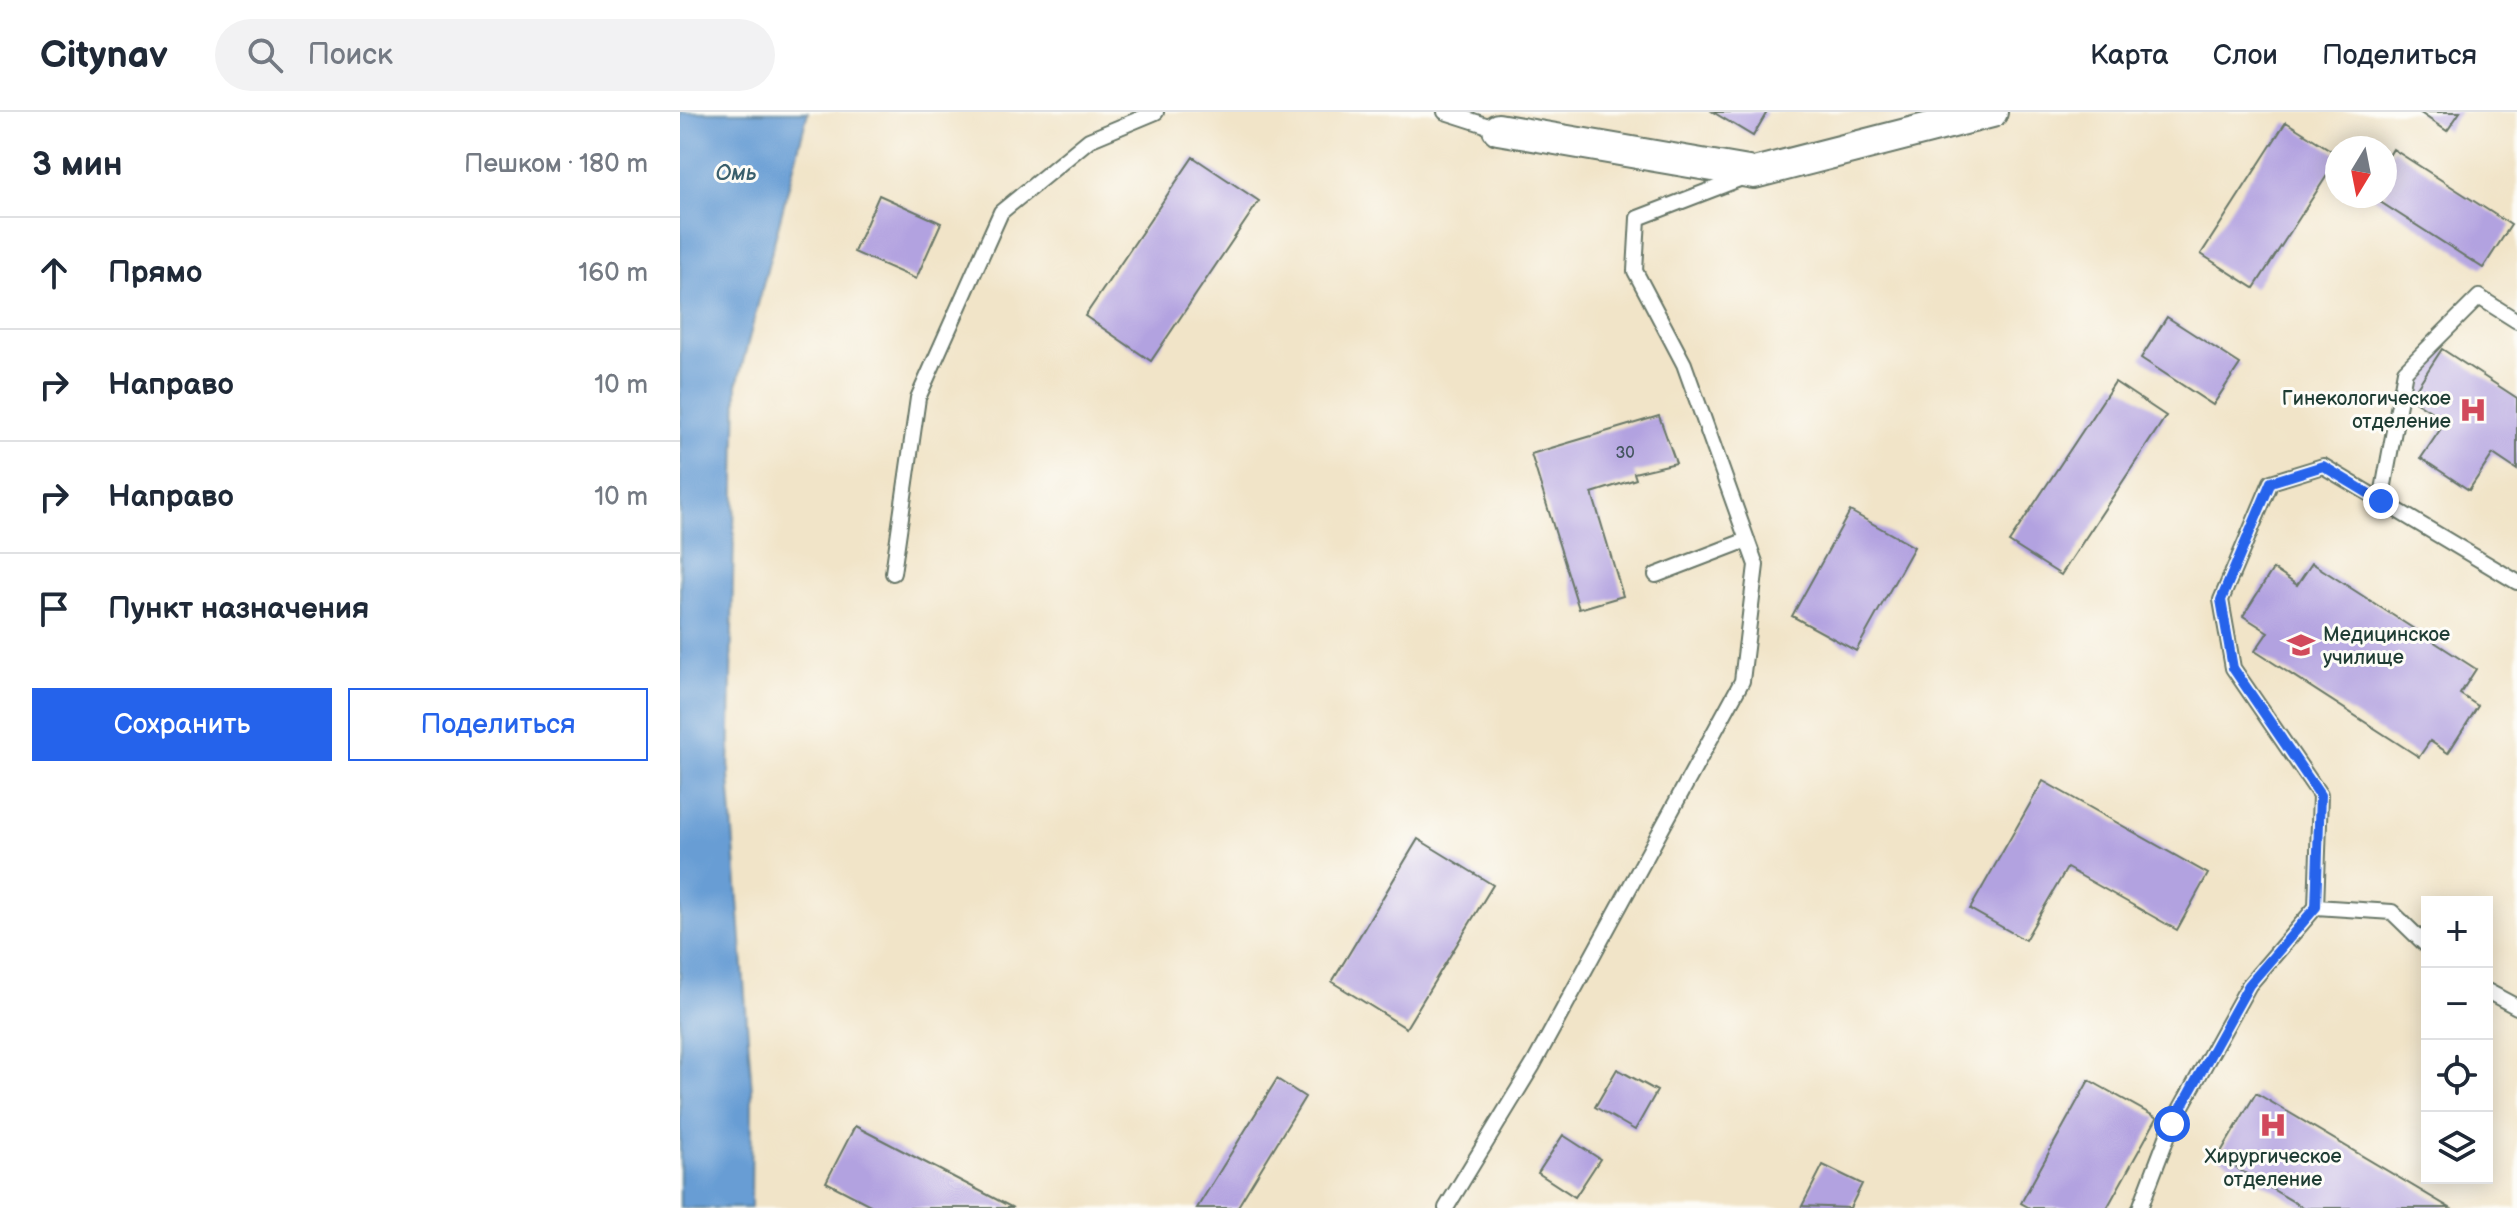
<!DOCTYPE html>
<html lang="ru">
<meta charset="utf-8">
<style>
:root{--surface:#fff;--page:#f2f2f3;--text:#1f2937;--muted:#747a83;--line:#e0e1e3;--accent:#2563eb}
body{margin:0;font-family:"Balsamiq Sans",sans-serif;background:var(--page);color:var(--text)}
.controls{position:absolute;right:24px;bottom:24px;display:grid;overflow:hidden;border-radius:0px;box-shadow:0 4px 20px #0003}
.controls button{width:72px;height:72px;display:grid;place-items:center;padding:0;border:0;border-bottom:2px solid var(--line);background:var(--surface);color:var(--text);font:40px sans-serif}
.compass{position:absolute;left:1645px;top:24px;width:72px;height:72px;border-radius:50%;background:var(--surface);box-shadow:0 4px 20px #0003;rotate:190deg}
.stop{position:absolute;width:24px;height:24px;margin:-18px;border:6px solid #2563eb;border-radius:50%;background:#fff}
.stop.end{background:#2563eb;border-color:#fff;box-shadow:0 2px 8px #0008}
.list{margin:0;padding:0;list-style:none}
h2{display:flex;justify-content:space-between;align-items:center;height:104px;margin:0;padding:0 32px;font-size:34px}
h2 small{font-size:26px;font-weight:400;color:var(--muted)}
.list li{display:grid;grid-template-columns:52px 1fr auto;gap:24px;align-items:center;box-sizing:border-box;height:112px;padding:0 32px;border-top:2px solid var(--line)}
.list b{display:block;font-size:30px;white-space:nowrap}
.list em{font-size:26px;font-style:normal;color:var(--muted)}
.actions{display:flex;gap:16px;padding:24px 32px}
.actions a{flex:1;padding:18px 0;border:2px solid var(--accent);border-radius:0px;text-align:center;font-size:28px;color:var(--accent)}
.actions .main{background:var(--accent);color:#fff}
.icon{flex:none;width:44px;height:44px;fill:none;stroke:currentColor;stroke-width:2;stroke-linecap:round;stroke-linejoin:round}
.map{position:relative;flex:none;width:1837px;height:1096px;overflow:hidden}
header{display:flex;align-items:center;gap:48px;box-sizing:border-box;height:112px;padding:0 40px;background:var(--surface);border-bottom:2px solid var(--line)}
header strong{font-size:38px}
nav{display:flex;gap:44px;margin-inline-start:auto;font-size:28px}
.search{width:560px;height:72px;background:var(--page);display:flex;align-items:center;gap:20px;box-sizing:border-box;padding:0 28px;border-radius:44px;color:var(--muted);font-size:30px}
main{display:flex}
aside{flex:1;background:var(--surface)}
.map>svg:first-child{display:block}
.water{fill:#689dd4;stroke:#446d84;stroke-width:2}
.building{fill:#b2a2e0}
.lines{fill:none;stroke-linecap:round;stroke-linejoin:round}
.service-casing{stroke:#687768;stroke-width:18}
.minor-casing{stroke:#687768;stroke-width:34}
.service{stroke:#fff;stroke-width:14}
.minor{stroke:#fff;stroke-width:30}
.route{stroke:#2563eb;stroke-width:10}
.labels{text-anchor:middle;stroke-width:6;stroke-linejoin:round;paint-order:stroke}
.number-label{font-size:16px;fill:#44565f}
.poi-label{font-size:20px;fill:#1f3d34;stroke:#fdfcf7;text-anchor:end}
.water-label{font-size:22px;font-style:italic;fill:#395f6c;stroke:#fdfcf7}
</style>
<header>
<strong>Citynav</strong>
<div class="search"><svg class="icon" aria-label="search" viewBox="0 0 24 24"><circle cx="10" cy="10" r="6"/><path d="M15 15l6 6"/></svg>Поиск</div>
<nav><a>Карта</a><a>Слои</a><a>Поделиться</a></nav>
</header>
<main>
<aside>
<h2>3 мин<small>Пешком · 180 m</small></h2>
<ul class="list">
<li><svg class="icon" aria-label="ahead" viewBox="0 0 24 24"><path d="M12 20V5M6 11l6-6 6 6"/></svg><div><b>Прямо</b></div><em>160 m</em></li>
<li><svg class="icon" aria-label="right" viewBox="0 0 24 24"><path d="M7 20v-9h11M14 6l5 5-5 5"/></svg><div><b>Направо</b></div><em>10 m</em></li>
<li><svg class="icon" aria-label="right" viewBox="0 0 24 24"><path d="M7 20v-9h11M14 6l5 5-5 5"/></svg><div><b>Направо</b></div><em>10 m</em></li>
<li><svg class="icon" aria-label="arrive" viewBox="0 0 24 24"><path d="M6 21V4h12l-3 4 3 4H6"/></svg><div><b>Пункт назначения</b></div></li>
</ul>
<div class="actions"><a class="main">Сохранить</a><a>Поделиться</a></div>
</aside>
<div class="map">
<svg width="1837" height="1096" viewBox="0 0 1837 1096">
<rect width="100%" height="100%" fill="#fdfcf7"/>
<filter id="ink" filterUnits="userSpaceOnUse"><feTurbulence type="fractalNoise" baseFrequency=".0125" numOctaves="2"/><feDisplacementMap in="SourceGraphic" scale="16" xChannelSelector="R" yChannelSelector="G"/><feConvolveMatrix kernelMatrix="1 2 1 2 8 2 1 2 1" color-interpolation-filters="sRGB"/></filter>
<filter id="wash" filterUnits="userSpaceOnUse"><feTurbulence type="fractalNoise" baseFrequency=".006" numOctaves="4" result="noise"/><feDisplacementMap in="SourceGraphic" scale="32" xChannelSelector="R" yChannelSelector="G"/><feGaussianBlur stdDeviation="1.8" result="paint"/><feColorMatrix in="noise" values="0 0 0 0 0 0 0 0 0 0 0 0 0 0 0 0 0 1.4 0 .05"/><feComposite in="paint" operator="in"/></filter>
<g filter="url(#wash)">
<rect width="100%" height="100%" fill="#f1e4c8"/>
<path class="water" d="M0 0H128L57 273 49 664 72 979 71 1096H0Z"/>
<g id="blocks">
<path class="building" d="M1033 0H1087L1073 24Z
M1739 0H1780L1767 19Z
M1606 10 1657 42V48L1574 176 1521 142Z
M1713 37 1831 113 1803 156 1691 84H1705V50Z
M513 45 579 89 471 249 405 204Z
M199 83 261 111 236 167 174 140Z
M1487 205 1560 252 1533 293 1461 246Z
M1762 237 1837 286V358L1813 342 1789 378 1741 346 1766 309 1730 286Z
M1435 270 1486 304 1381 463 1329 430Z
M979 304 996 351 954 361 956 367 912 381 943 484 899 497 851 342Z
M1170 399 1234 435 1176 539 1112 504Z
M1632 451 1796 557 1780 582 1798 594 1768 641 1750 629 1739 645 1575 539 1588 520 1563 504 1593 457 1617 473Z
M1363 669 1528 762 1497 818 1387 756 1345 828 1290 797Z
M738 727 813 773 726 916 652 870Z
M937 957 977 979 955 1018 915 995Z
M597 967 625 985 557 1096H517Z
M1409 968 1477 1006 1427 1096H1350L1341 1091Z
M1576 981 1770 1096H1624L1538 1045Z
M175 1014 333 1096H196L146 1070Z
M883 1023 920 1047 895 1085 858 1061Z
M1143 1053 1182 1072 1170 1096 1122 1094Z"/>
</g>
</g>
<g filter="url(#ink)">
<use href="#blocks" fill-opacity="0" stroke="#687768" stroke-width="2"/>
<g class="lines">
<g class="service-casing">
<path id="service" d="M765 0 818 17
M1701 389 1725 259 1799 185 1837 209
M213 461 238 286 321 100 409 28 476 0
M976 463 1067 428
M1747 834 1712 800 1636 795 1640 683 1553 556 1541 488 1591 370 1643 354 1837 470
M1807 879 1837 895
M766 1096 853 953 1062 569 1076 453 1004 252 955 159 958 106 1062 66
M1460 1096 1492 1012 1569 873 1636 795"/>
</g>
<g class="minor-casing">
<path id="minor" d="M818 17 1074 61 1312 0"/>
</g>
<use href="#service" class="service"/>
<use href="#minor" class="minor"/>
</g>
</g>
<g class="lines" filter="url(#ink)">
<path class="route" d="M1492 1012 1569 873 1636 795 1640 683 1553 556 1541 488 1591 370 1643 354 1701 389"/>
</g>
<defs>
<g id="hospital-bare" transform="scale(2.16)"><path d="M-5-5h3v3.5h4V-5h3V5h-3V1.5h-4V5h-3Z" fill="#d1495b" stroke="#fdfcf7" stroke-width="2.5" paint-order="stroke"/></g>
<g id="university-bare" transform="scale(2.16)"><path d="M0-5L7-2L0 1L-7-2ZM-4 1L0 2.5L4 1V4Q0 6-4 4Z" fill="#d1495b" stroke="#fdfcf7" stroke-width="2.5" paint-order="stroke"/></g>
</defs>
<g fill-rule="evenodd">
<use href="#hospital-bare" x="1793" y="298"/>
<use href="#university-bare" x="1621" y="533"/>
<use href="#hospital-bare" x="1593" y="1013"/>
</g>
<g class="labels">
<g class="number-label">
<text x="945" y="346">30</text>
</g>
<g class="poi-label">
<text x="1771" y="293">Гинекологическое<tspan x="1771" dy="23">отделение</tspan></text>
<text x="1643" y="529" text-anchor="start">Медицинское<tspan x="1643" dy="23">училище</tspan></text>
<text x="1593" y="1051" text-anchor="middle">Хирургическое<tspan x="1593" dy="23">отделение</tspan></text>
</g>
<g class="water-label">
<text x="56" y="68">Омь</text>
</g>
</g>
</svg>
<div class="controls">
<button>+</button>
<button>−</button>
<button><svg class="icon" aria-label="locate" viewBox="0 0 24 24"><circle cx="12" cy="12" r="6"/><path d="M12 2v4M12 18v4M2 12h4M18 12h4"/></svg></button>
<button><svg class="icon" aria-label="layers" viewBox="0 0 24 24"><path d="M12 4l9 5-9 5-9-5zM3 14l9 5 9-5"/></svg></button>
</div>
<svg class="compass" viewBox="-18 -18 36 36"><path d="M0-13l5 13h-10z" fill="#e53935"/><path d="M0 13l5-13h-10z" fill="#747a83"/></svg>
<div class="stop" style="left:1492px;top:1012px"></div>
<div class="stop end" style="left:1701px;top:389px"></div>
</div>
</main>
